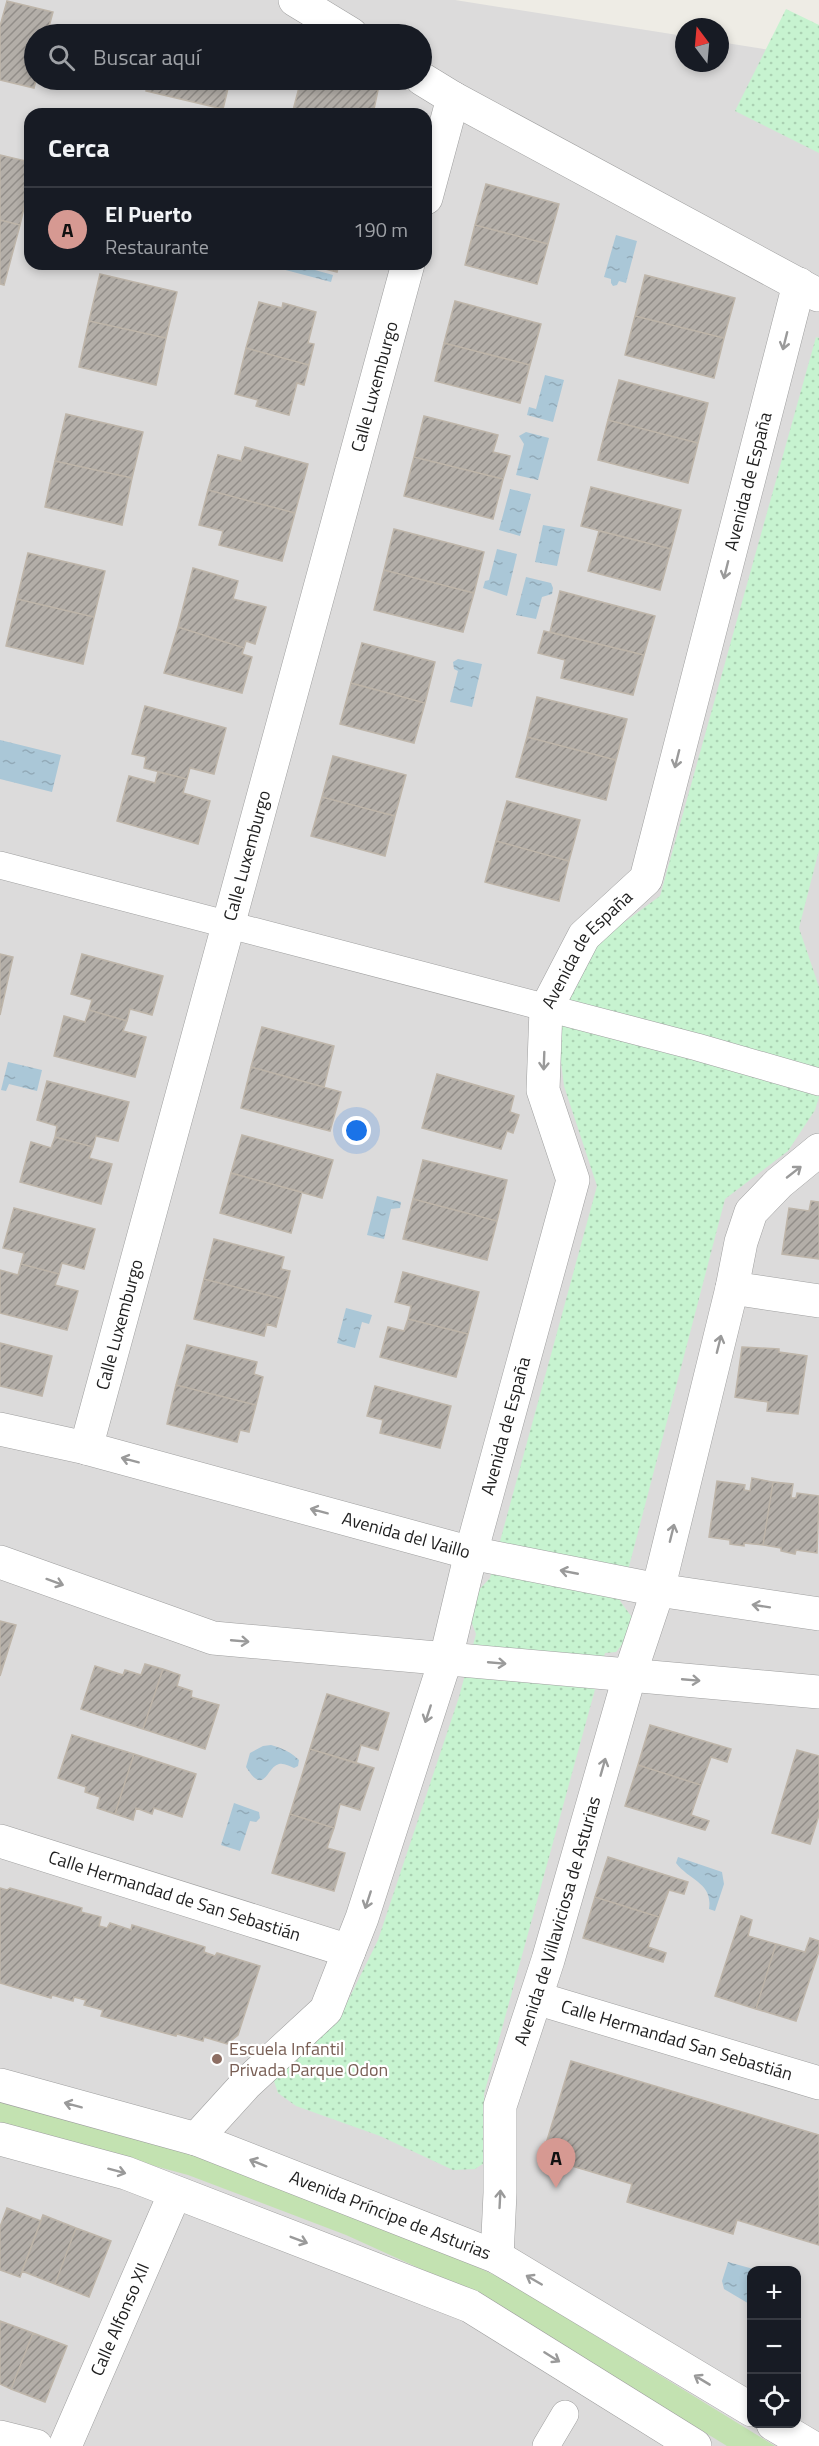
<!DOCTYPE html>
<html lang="es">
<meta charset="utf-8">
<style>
:root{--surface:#171b24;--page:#20242c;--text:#f1f3f6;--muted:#9ea1a6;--line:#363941;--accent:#d69992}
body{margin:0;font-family:"Titillium Web",sans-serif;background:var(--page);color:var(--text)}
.controls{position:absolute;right:18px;bottom:18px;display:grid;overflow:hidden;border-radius:12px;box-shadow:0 3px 9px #0003}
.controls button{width:54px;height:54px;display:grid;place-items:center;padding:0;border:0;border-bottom:2px solid var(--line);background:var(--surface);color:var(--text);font:30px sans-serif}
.compass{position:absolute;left:675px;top:18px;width:54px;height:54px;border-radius:50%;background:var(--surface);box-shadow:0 3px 9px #0003;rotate:344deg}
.you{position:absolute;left:357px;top:1131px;width:21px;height:21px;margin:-15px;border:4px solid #fff;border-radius:50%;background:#1a73e8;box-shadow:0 0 0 9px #1a73e833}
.badge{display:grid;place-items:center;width:39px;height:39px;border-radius:50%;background:var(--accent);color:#111;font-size:20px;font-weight:700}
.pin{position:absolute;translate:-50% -50px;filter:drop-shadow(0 2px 3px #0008)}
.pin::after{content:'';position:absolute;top:32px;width:21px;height:18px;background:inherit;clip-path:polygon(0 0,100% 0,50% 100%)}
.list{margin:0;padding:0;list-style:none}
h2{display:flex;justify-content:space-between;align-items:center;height:78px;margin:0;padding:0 24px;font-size:26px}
h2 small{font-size:20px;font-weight:400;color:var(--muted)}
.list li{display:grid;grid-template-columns:39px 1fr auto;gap:18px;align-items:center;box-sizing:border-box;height:84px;padding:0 24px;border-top:2px solid var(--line)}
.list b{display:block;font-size:22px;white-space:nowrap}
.list p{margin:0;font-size:20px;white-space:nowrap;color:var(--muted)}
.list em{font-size:20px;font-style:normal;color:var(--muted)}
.icon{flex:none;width:33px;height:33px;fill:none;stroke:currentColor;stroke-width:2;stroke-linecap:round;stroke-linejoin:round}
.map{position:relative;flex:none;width:819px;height:2446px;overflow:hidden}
.search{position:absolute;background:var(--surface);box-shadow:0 3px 9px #0003;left:24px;top:24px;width:408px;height:66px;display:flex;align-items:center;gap:15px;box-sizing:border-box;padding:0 21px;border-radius:33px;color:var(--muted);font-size:22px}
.panel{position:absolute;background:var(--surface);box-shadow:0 3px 9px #0003;left:24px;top:108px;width:408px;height:162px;border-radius:18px}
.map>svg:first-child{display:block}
.residential{fill:#dcdbdb;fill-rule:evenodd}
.park{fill:url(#park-dots)}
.garden{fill:#c3e2b1}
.water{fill:url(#water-ripples)}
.building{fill:url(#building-hatch);stroke:#beb5a9;stroke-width:1.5}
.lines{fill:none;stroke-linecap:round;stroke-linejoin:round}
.pedestrian-casing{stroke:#9f9f9f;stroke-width:28}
.minor-casing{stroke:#9f9f9f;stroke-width:34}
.tertiary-casing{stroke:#9f9f9f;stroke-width:34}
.pedestrian{stroke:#fff;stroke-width:27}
.minor{stroke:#fff;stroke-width:33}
.tertiary{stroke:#fff;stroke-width:33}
.oneway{stroke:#9a9a9a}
.education-dot{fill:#8d6e63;stroke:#fff;stroke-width:2}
.labels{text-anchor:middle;stroke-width:4.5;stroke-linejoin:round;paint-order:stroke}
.street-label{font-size:18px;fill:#1e1e1e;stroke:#fff}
.education-label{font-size:18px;fill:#785e54;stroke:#fff;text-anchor:start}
</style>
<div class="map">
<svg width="819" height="2446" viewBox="0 0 819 2446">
<defs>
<pattern id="park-dots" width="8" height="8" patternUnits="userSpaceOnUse" patternTransform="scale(1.5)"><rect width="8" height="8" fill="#c7f3d0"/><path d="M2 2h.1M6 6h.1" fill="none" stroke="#aad0b2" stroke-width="1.8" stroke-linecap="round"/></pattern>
<pattern id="water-ripples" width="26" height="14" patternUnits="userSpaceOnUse" patternTransform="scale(1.5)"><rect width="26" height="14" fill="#aac7d7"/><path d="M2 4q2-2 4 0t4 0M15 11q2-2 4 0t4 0" fill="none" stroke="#92aab8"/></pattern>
<pattern id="building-hatch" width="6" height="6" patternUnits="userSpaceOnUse" patternTransform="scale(1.5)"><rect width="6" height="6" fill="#b3aea8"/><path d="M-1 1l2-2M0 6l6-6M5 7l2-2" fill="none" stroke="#918d88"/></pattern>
</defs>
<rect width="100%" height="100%" fill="#eeece5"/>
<path class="residential" d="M0 0H455L684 36V63H720V42L819 58V2446H0ZM34 34H422V80H34ZM30 114H426V264H30ZM752 2270H796V2424H752Z"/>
<path class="park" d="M786 9 819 25V153L735 111Z
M816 337 819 338V850L799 928 819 987V1097L815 1110 788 1151 725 1199 620 1601 631 1616 632 1632 616 1652 605 1653 484 2094 489 2160 475 2169 453 2170 380 2136 296 2106 278 2093 272 2075 339 2019 378 1940 459 1697 476 1634 470 1618 477 1592 490 1578 597 1186 564 1086 558 1036 570 989 600 940 660 896Z"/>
<path class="garden" d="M0 2099 204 2154 356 2211 503 2279 775 2446H727L487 2299 346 2235 188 2175 0 2124Z"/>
<path class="water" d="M616 235 637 241 626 283 619 281 617 285 613 286 611 283V279L604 277Z
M279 264H293L333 275 331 282 278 268Z
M545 375 564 380 553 422 527 415 529 407 536 409Z
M526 432 549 438 538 480 516 475 524 444 519 436Z
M510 489 531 494 520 536 499 530Z
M543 525 565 529 557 566 535 562Z
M497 549 517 554 507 596 483 588 485 581 489 580Z
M526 577 551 583 553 588 552 594 542 597 536 619 516 615Z
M458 659 482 664 472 707 450 702 458 671 454 669 453 662Z
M0 740 61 755 52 792 0 779Z
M8 1062 42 1070 37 1091 9 1084 6 1091 1 1090Z
M377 1196 401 1202 400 1208 391 1209 384 1239 367 1235Z
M346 1308 372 1315 369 1324 362 1322 355 1348 337 1343Z
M271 1745C282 1748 291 1752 299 1760L298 1766 294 1768C289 1766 284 1763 279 1764 266 1767 265 1797 246 1767L250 1753 263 1746Z
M234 1803 259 1812 260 1818 256 1822 250 1821 240 1851 221 1845Z
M678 1857 722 1872 724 1884 715 1911 709 1909C713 1883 690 1881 676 1863Z
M728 2262 757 2270H752L751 2305 724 2289 722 2281Z"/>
<path class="building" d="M7 1 53 12 47 34H34L36 80 34 88 0 80V26Z
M149 80H230L223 109 146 91Z
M301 80H334L378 90 373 114H292Z
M0 155 30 162V182L20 225 0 220Z
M486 184 559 204 548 244 475 225Z
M0 220 20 225 4 285 0 284Z
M475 225 548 244 537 284 465 265Z
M306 264H339L337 272Z
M100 274 177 292 166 338 89 321Z
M645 275 735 298 724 338 635 316Z
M455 301 541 324 530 365 444 343Z
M259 302 282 308 283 303 316 312 308 343 314 344 309 365 246 348Z
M635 316 724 338 714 378 625 355Z
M89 321 166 338 156 385 79 367Z
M444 343 530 365 520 403 435 381Z
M246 348 309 365 304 385 297 383 289 415 256 406 258 400 235 394Z
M619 380 708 403 698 443 608 420Z
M66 414 143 432 132 478 55 461Z
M424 416 498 435 493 452 510 456 503 479 414 457Z
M608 420 698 443 688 483 598 460Z
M245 447 308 464 295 513 208 490 218 455 241 461Z
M414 457 503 479 493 519 404 496Z
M55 461 132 478 122 525 45 507Z
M591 487 681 510 671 549 581 526Z
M208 490 295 513 282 561 219 545 223 531 199 525Z
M394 529 484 552 474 593 384 570Z
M599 531 671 549 660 590 588 571Z
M28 553 105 571 94 617 17 599Z
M193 568 238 581 233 599 266 607 255 644 246 641 244 648 178 627Z
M384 570 474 593 463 632 374 610Z
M560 591 655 616 644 655 550 632Z
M17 599 94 617 83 664 6 646Z
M178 627 244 648 242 654 252 657 242 693 164 673Z
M544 631 644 655 633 695 561 678 565 660 538 653Z
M362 643 435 662 425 703 351 683Z
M351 683 425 703 414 743 340 724Z
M537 697 627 719 616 760 527 737Z
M145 706 226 728 214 774 190 768 187 779 144 768 146 757 132 754Z
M527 737 616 760 606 800 516 777Z
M333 756 406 775 395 816 322 797Z
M158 772 187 779 183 793 210 801 198 844 117 821 129 776 155 783Z
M322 797 395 816 385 856 311 836Z
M507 801 580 820 569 861 496 841Z
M496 841 569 861 559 901 485 882Z
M0 954 13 957 0 1015Z
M82 954 163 976 152 1015 130 1009 127 1021 89 1010 92 1000 71 994Z
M89 1010 127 1021 123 1031 146 1037 135 1077 54 1056 64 1016 85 1022Z
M262 1027 334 1046 324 1087 251 1067Z
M251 1067 341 1092 330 1131 241 1108Z
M437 1074 514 1096 510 1112 519 1115 513 1133 507 1131 501 1149 422 1128Z
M47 1081 129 1102 118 1141 96 1136 93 1147 55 1137 57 1126 37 1120Z
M242 1135 333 1160 322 1198 231 1173Z
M55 1137 93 1147 89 1158 112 1164 101 1204 20 1182 31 1142 51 1148Z
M423 1160 507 1180 497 1221 413 1199Z
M231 1173 302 1192 291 1233 220 1213Z
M413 1199 497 1221 487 1260 403 1239Z
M811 1201 819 1202V1259L782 1254 789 1208 809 1211Z
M14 1208 95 1229 84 1269 62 1263 59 1274 21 1264 24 1253 3 1248Z
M214 1239 284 1257 281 1269 290 1271 283 1299 204 1279Z
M21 1264 59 1274 55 1285 78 1291 67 1330 0 1313V1270L18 1275Z
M403 1272 479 1292 468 1334 408 1319 411 1306 395 1302Z
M204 1279 283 1299 276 1327 267 1324 264 1336 194 1319Z
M408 1319 468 1334 456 1377 380 1357 388 1327 404 1331Z
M0 1343 52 1356 42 1396 0 1386Z
M187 1345 257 1362 254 1374 263 1377 256 1405 176 1385Z
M742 1347 779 1349V1352L807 1356 798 1414 767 1411 768 1402 735 1397Z
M176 1385 256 1405 249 1432 240 1430 237 1442 167 1424Z
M375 1386 451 1406 440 1448 380 1433 383 1420 367 1416Z
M752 1478 773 1482 763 1545 744 1543V1546L730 1544V1540L709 1537 717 1481 745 1485 744 1490 750 1491Z
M773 1482 793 1484 791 1498H796L797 1493 819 1496 817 1553 796 1550 795 1554 781 1551V1548L763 1545Z
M0 1621 16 1625 0 1676Z
M145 1664 163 1669 143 1729 81 1709 95 1666 123 1675 125 1670 141 1675Z
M163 1669 180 1675 177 1686 192 1691 191 1697 219 1705 205 1749 143 1729Z
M327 1694 389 1713 378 1750 361 1745 356 1763 310 1749Z
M650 1725 731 1749 727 1762 711 1757 701 1785 638 1765Z
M72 1735 134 1754 115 1814 97 1808 100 1797 85 1792 86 1787 58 1778Z
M310 1749 374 1768 360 1810 340 1804 334 1828 290 1814Z
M797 1750 819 1756V1815L810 1844 772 1833Z
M134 1754 196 1774 182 1817 154 1808 152 1814 136 1808 133 1820 115 1814Z
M638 1765 701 1785 691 1815 709 1821 705 1830 625 1806Z
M290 1814 334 1828 327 1848 345 1853 334 1891 272 1873Z
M608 1857 688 1882 684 1894 669 1890 659 1917 595 1897Z
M0 1888 7 1890 10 1888 82 1908 81 1912 101 1917 99 1926 107 1928 110 1923 131 1930 132 1925 205 1947 204 1952 215 1956 217 1953 260 1966 238 2035 227 2044 204 2037 203 2041 177 2034 176 2036 101 2016 103 2010 84 2005 86 2000 74 1997 73 2001 52 1995 51 1998 0 1983Z
M595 1897 659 1917 648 1947 666 1953 663 1962 583 1938Z
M741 1916 752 1920 748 1936 776 1944 756 2009 715 1996Z
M810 1938 819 1941V1951L796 2021 756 2009 776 1944 805 1952Z
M571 2061 819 2135V2245L737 2220 733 2234 627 2202 632 2184 542 2157Z
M7 2208 41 2221 20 2277 0 2270V2227Z
M43 2215 76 2228 55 2284 22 2271Z
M76 2228 111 2241 89 2297 55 2284Z
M0 2321 33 2333 11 2389 0 2384Z
M33 2333 67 2346 45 2402 11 2389Z"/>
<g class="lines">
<g class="pedestrian-casing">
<path id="pedestrian" d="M0 865 697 1047 819 1082
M546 2446 565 2414"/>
</g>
<g class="minor-casing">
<g id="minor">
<path d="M295 0 351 34"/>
<path d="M422 79 453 98 818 295"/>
<path d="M426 198 453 98"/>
<path d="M732 1288 819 1301"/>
<path id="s1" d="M0 1429 86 1448 471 1553 658 1590 819 1614"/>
<path id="s2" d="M86 1448 408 264"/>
<path d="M0 1562 213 1638 819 1692"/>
<path id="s3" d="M0 1841 349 1951"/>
<path id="s4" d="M536 1998 819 2083"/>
<path id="s5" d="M196 2139 246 2084 326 2010 362 1918 446 1658 471 1553 573 1180 543 1090 546 1009 584 936 646 879 799 284"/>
<path id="s6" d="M497 2257 500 2193V2106L548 1960 630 1674 658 1590 732 1288 741 1242 751 1212 779 1183 819 1150"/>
<path d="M0 2437 36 2446"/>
<path id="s7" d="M65 2446 175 2193"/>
</g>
</g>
<g class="tertiary-casing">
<g id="tertiary">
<path id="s8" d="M0 2085 196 2139 497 2257 752 2410"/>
<path d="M0 2139 126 2173 470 2306 695 2446"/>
<path d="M773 2424 810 2446"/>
</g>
</g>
<use href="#pedestrian" class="pedestrian"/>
<use href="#minor" class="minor"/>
<use href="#tertiary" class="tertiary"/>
</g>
<defs><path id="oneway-shaft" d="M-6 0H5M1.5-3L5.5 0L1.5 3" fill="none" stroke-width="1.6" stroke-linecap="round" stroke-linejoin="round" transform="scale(1.5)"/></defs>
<g class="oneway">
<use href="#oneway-shaft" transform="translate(785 341) rotate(104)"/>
<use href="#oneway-shaft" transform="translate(726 570) rotate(104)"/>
<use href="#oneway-shaft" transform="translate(677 759) rotate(104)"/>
<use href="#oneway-shaft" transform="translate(544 1061) rotate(92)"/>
<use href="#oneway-shaft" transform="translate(794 1172) rotate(-38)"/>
<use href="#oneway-shaft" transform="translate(719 1344) rotate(-76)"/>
<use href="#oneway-shaft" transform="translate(130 1460) rotate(-165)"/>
<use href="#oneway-shaft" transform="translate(319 1511) rotate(-165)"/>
<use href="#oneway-shaft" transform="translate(672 1533) rotate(-76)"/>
<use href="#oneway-shaft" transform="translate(569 1572) rotate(-169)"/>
<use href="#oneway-shaft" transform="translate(55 1582) rotate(20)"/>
<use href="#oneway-shaft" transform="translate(761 1606) rotate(-171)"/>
<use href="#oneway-shaft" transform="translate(240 1641) rotate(5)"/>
<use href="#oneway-shaft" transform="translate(497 1663) rotate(5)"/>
<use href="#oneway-shaft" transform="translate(691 1680) rotate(5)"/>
<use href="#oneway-shaft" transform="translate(428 1714) rotate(108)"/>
<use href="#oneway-shaft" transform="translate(603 1767) rotate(-74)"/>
<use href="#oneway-shaft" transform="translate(368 1900) rotate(108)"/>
<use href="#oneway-shaft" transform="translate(73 2105) rotate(-165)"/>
<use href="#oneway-shaft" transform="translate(258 2163) rotate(-158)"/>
<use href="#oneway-shaft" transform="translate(117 2171) rotate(15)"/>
<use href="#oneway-shaft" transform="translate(500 2199) rotate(-87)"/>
<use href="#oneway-shaft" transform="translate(299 2240) rotate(21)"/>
<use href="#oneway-shaft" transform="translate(534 2280) rotate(-150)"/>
<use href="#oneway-shaft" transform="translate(552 2357) rotate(32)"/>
<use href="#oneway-shaft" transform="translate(702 2380) rotate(-149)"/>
</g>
<circle class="education-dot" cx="217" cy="2059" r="6"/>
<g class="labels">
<g class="street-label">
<text dy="6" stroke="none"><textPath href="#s2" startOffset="1100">Calle Luxemburgo</textPath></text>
<text dy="6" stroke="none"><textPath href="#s5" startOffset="1803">Avenida de España</textPath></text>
<text dy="6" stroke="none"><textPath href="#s2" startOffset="614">Calle Luxemburgo</textPath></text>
<text dy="6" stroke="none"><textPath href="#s5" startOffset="1299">Avenida de España</textPath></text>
<text dy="6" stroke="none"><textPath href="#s2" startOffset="128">Calle Luxemburgo</textPath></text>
<text dy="6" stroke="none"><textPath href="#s5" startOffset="795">Avenida de España</textPath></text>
<text dy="6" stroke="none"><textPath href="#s1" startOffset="420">Avenida del Vaillo</textPath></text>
<text dy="6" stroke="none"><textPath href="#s3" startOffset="183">Calle Hermandad de San Sebastián</textPath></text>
<text dy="6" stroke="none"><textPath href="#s6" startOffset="345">Avenida de Villaviciosa de Asturias</textPath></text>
<text dy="6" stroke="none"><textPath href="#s4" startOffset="147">Calle Hermandad San Sebastián</textPath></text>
<text dy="6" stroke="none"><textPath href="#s8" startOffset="412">Avenida Príncipe de Asturias</textPath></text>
<text dy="6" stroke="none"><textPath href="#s7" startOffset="138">Calle Alfonso XII</textPath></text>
</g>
<g class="education-label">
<text x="229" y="2055">Escuela Infantil<tspan x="229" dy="21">Privada Parque Odon</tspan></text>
</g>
</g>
</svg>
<div class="controls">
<button>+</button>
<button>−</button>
<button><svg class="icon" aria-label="locate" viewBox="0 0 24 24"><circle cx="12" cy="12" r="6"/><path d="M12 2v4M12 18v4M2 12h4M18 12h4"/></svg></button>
</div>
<svg class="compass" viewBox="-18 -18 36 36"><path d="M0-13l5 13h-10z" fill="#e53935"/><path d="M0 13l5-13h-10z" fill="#9ea1a6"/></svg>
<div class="you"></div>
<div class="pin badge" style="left:556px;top:2188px">A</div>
<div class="search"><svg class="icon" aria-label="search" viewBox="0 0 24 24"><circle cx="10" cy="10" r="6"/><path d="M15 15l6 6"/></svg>Buscar aquí</div>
<section class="panel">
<h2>Cerca<small></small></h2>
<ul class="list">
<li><span class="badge">A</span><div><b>El Puerto</b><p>Restaurante</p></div><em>190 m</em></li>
</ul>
</section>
</div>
